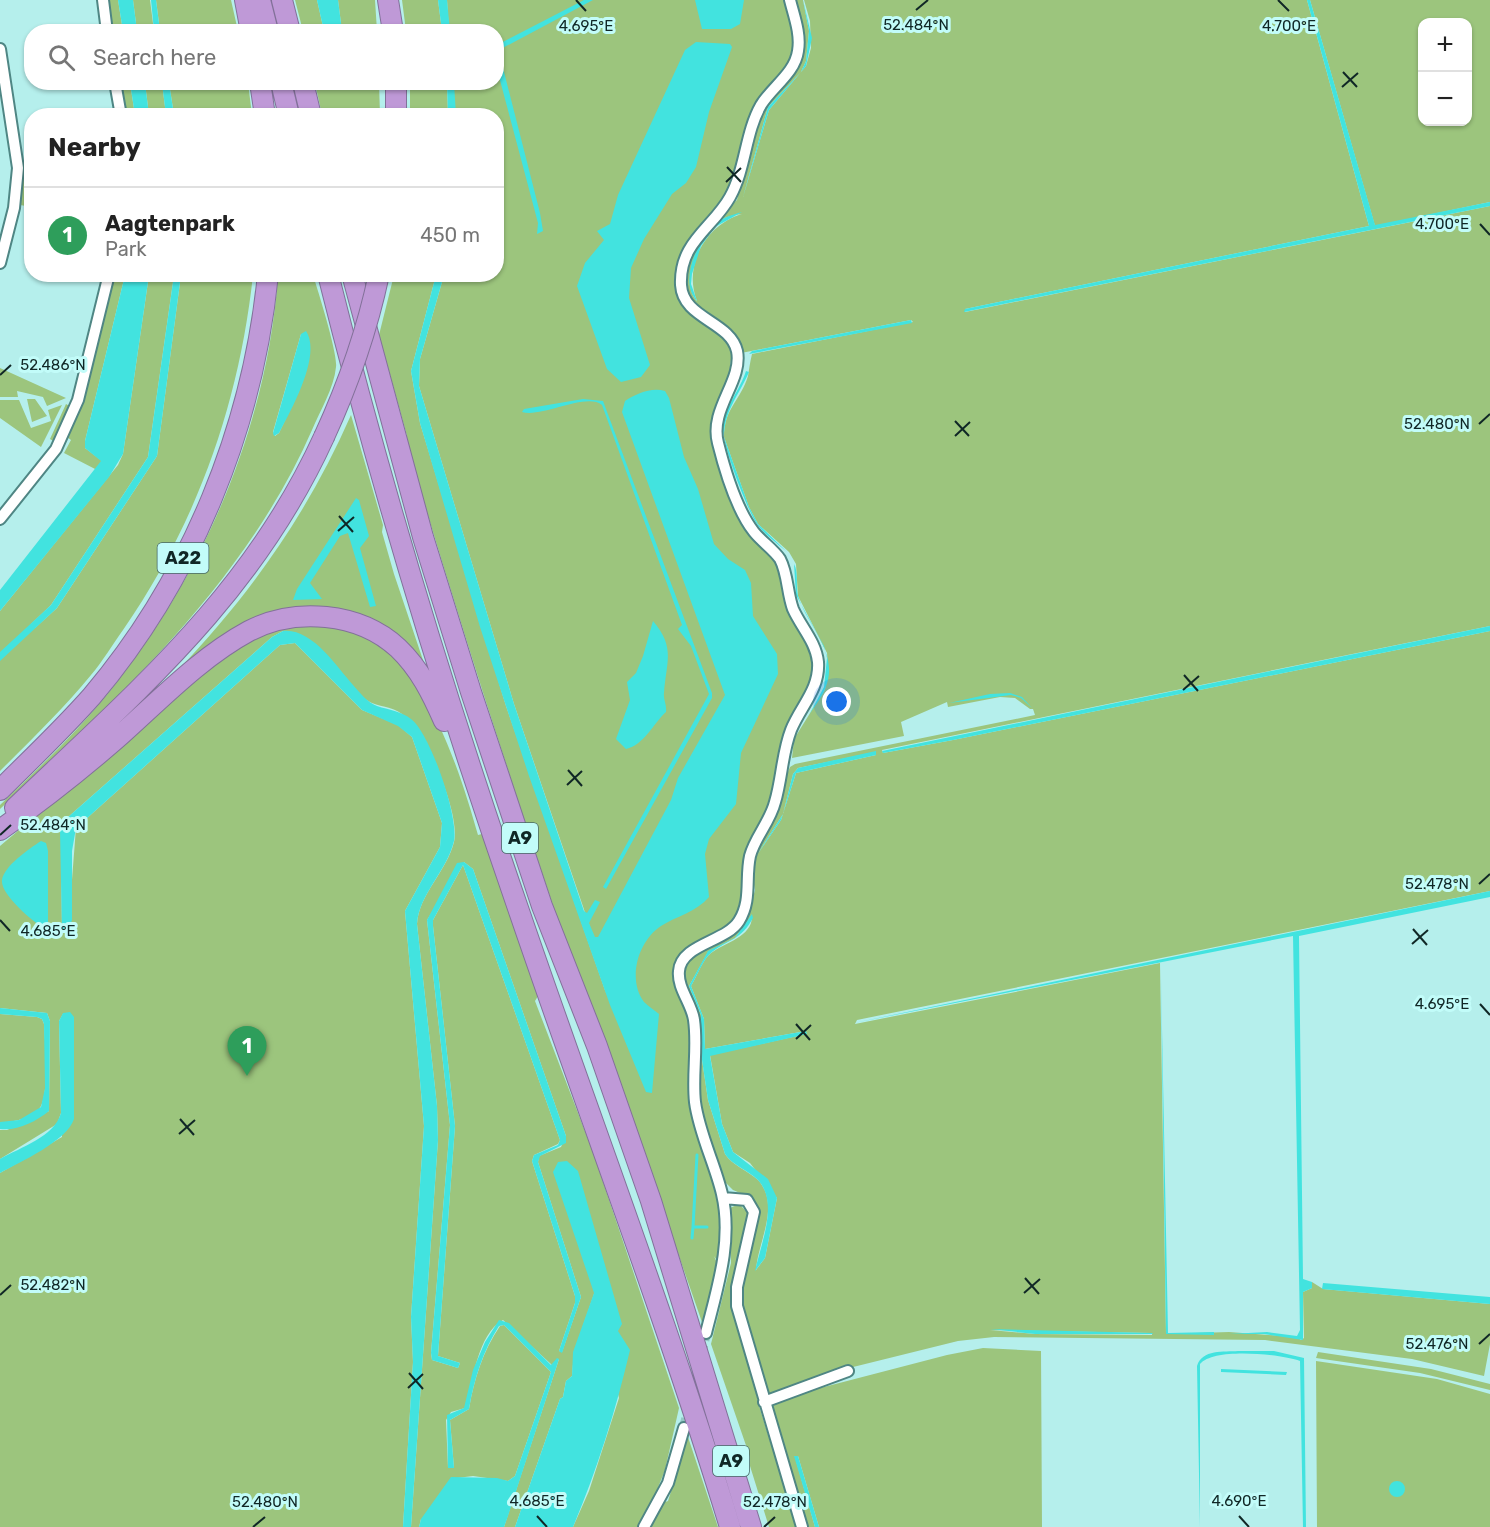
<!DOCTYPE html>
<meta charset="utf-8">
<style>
:root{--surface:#fff;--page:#f2f2f2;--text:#222;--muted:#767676;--line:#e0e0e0;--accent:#ea580c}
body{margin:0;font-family:Rubik,sans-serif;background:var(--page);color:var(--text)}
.controls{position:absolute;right:18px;top:18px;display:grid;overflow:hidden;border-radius:12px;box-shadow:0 2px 4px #0004}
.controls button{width:54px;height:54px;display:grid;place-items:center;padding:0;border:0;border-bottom:2px solid var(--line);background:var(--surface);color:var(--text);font:30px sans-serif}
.you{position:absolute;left:837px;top:702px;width:21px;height:21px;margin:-15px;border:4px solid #fff;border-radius:50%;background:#1a73e8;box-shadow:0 0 0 9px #1a73e833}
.badge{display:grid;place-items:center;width:39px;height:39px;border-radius:50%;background:var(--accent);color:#fff;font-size:20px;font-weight:700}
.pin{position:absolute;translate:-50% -50px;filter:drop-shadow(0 2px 3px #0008)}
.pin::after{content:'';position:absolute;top:32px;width:21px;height:18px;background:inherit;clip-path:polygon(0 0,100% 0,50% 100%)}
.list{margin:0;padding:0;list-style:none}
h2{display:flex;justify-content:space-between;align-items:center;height:78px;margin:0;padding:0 24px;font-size:26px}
h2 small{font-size:20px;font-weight:400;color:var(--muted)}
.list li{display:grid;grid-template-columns:39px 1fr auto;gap:18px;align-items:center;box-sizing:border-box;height:96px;padding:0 24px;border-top:2px solid var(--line)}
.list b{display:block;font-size:22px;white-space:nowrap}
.list p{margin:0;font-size:20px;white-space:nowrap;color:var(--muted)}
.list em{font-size:20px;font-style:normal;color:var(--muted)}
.icon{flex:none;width:33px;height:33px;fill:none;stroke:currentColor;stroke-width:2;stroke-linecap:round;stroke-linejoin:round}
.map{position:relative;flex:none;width:1490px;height:1527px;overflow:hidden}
.search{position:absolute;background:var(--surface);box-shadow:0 2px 4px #0004;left:24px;top:24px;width:480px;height:66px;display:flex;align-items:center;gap:15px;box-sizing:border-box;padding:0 21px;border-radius:24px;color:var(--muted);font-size:22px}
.panel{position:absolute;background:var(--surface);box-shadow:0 2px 4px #0004;left:24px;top:108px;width:480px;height:174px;border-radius:24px}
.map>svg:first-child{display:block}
.green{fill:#9cc57d;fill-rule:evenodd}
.water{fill:#42e3df}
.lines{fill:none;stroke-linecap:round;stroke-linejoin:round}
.stream{stroke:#42e3df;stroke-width:3}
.minor-tunnel{stroke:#94c7c4;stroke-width:10;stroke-dasharray:10 5;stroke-linecap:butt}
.minor-casing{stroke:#4f8684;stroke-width:14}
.motorway-casing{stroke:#827199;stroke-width:22}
.minor{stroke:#fff;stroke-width:10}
.motorway{stroke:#bf99d7;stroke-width:20}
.motorway-bridge-casing{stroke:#827199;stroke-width:22;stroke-linecap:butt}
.motorway-bridge{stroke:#bf99d7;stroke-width:20}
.ticks{fill:none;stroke:#102726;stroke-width:2}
.labels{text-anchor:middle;stroke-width:6;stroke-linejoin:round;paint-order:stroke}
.shield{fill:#c2fcf9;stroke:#456765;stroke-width:1.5}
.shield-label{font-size:18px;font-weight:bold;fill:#102726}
.ticks-label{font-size:15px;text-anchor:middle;fill:#102726;stroke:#c2fcf9;stroke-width:6;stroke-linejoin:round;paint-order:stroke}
</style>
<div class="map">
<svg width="1490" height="1527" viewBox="0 0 1490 1527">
<rect width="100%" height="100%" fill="#b5efec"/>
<path class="green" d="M107 0H118L123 31H112Z
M133 0H150L154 31H137Z
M156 0H231L238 31H160Z
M295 0H317L324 31H303Z
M338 0H375L377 31H342Z
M402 0H438L442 31H406Z
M447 0H786L795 35 790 65 770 88 731 188C722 203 711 213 700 225 685 243 683 267 678 289L727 341 732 351 728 383 714 412 712 441 718 462 778 567 811 648 815 670 770 807 752 841 741 911 735 921 681 957 690 1027V1067L717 1197 721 1239 718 1262 714 1256 717 1263 703 1325 597 1021 592 1019C525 827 463 634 405 439L407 436 379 335 394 275H436L411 371 420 423 506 706 606 993 592 933 514 704 419 386 420 359 444 275 496 274V116L454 115 452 83 496 82V32L449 31Z
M793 0H803L809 31 806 61 801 72 768 107 743 197 769 110 806 66 811 48 810 21 804 0H1307L1369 226 965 309V312L1490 206V626L882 750 883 753 953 740 1490 631V891L857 1020 855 1024 1160 963 1166 1334 1229 1332 1297 1337 1301 1340 1304 1338 1303 1292 1312 1288V1282L1323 1289 1490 1304V1344L1484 1376 1412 1359 1265 1340 994 1337 958 1341 841 1370 767 1395 741 1313V1283L758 1214 757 1205 752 1198 733 1190 722 1179 705 1130 699 1101 697 1054 681 980 688 957 721 941 751 905 755 890 750 864 790 767 795 764 1035 715 1033 709H1030L1015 698 1000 697 948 707 947 702 901 722 904 736 792 758 794 739 825 689 828 671 827 653 798 596 796 564 789 552 758 524 749 507 724 437C724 408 741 400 748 376 749 370 750 362 752 354L913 322 911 320 741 353 691 302 684 281 692 253 714 220 737 200 749 147 767 103 795 69ZM742 214C705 225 683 266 697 301 679 282 699 238 716 224 724 217 732 215 742 214ZM876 752V755L796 773 781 820 757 855 783 814 793 774 798 768ZM752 915C753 937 725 942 711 953 703 959 697 976 691 986L704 1019 705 1049 806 1031V1034L710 1055 722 1124 733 1152 750 1163 777 1198 765 1258 756 1270C758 1241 781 1205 758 1180 747 1170 733 1166 725 1154L708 1100 701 1053V1015L689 986 708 952 735 938ZM990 1330 1152 1333V1335L1035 1334Z
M1310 0H1490V202L1375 226ZM1422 22H1468V122H1422Z
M338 82 379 83 380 115H322L315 83Z
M119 83H130L135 115H124Z
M145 83H162L166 115H149Z
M169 83H248L252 115H174Z
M410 83H447L448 115H410Z
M22 176 28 177 26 206 20 205Z
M114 275H125L85 441V448L102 461 97 470 64 453 71 440 67 437Z
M149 275H174L148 457 51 605 31 624 35 628 57 608 157 456 181 275H253C239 404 197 523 123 630 112 645 103 661 91 675 63 709 31 740 0 771V611L118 465 123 454Z
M278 275H313C318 291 338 354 336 367 334 388 320 411 312 430 245 583 119 697 0 809V805C38 769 77 732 110 691 204 574 268 424 278 275ZM301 334 299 391 279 433 275 436 273 432Z
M0 368 66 398 47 406 43 397 17 391 18 397H0Z
M27 399H35L47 416 32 422Z
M0 400H19L31 428 51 421 48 410 62 405 41 447 0 418Z
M66 404 71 407 55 442 50 439Z
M351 415 383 525 382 532 394 574 426 669 315 611 178 670C251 594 309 511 351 415Z
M287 625C314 625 340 623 364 635 427 665 460 772 478 835L482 834 538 996 535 1001 593 1152 679 1408 665 1470 655 1495 657 1498 640 1527H573L589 1491 619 1398 594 1294 574 1352 572 1376 566 1381 563 1397 560 1399 515 1527H504L559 1359 552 1365 503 1320C477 1334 473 1383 465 1408L451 1412 446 1420 448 1468H454L450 1420 469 1409C474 1379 483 1351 500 1326L504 1325 551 1372 515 1476 508 1481 473 1476 457 1478 424 1519H421L419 1527H411L438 1140 437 1106 417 924C419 894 447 871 454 842 461 814 425 730 402 714 392 706 378 707 368 701 338 682 311 654 283 631L272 637 67 818 61 856 62 931H68L76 828 280 645 295 643 362 710 398 725 412 737 442 823 440 847 405 911 424 1126 411 1317 413 1362 403 1527H0V1173L62 1137 63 1014 59 1021 61 1113 57 1124 0 1159V1130H7L49 1111 50 1021 47 1013 0 1008V846L235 648 256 636ZM464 862 473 869 566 1136 561 1147 539 1156 538 1162 581 1297 562 1352 559 1351 575 1303V1296L532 1161 534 1155 558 1144 560 1140 463 865 433 920V926L455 1126 438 1356 460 1363 458 1368 432 1360 431 1353 450 1125 427 920Z
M0 1014 37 1017 42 1019 44 1024C45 1042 50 1096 39 1109 32 1118 11 1123 0 1122Z
M739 1204 747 1212 749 1219 733 1301 760 1409 797 1527H769L750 1466V1457L711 1344 731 1263 729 1213 730 1208Z
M983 1348 1041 1351 1042 1527H819L798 1456 795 1457 815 1527H806L770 1410 774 1400 947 1355Z
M1318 1352 1431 1369 1490 1384V1390L1420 1373 1316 1358Z
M1316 1361 1437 1379 1490 1394V1527H1317Z
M688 1437 718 1527H650L665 1502 668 1501Z"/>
<path class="water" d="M118 0H133L137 31H123Z
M151 0H156L160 31H154Z
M317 0H338L342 31H324Z
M438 0H447L450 31H442Z
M584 0H593L497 51V45Z
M695 0H744L740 24 731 29H702Z
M803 0 812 38 806 66 769 110 743 197 768 107 801 72 806 61 809 31Z
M1307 0H1310L1375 225 1490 202V206L964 312 965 309 1369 226Z
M696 42 730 44 732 47 709 112 696 167 686 183 672 194 644 239 631 268 629 298 650 365 641 377 621 382 607 369 577 286 585 263 604 240 597 231 610 224 618 195 685 50Z
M503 68 540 213 543 231 537 234 538 223 497 69Z
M130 83H145L149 115H135Z
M162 83H169L174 115H166Z
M447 83H454L456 115H448Z
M742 212 715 227 701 246 692 274 691 284 697 301C678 281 698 239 716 224 723 217 732 215 742 212Z
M125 275H149L123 454 109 477 0 611V590L101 461 85 448V441Z
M174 275H181L157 456 57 608 0 661V652L51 605 148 457Z
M436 275H444L420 359 419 386 514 704 584 911 587 913 595 900 600 902 589 923 595 937H598L671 800 678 778 725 695 622 412 625 401C636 394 651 387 665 391L669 398 684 457 698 489 714 544 728 559 745 570 751 583 753 616 777 654 778 674 741 753 736 804 709 839 705 854 709 897C696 912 677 916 661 926 638 941 627 979 644 1002 648 1006 654 1010 659 1014L652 1093 646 1092 610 1005 529 776 480 627 420 423 411 371Z
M911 320 912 323 749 354 752 351Z
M306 331C322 355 291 410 279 433L274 436 273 433 301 334Z
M746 371 749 372C739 395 724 411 724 437L749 507 758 524 788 553C778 544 762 533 755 521 746 506 721 442 723 426 725 406 740 390 746 371Z
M583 399 603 401 712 693V698L606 889 603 887 709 694 691 646 678 629 682 625 602 405C586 392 542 418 522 412L524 409Z
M356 498 359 500 369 536 360 548 376 606 370 607 348 533 340 536 310 583 322 599 293 600 297 589Z
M794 564C799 572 795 589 799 599 810 629 840 655 825 689 821 699 813 708 808 717L824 687 827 658 824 646 796 595Z
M653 621C676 648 666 662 664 693 663 699 667 705 666 712 653 724 644 745 626 749L616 739 630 700 627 682 636 673 643 656Z
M1490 626V631L953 740 883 753 882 751Z
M283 631C312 628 336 666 353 685 360 693 367 702 377 706 389 710 401 711 411 719 430 733 459 817 454 841 447 871 419 894 417 924L437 1106 438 1140 411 1527H403L413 1362 411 1317 424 1126 405 911 440 847 442 823 412 737 398 726 362 710 295 643 280 645 76 828 72 851V920L68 931H62L60 830 67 818 272 637Z
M1010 693 1022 697 1032 708 1021 698 1011 695 949 703 990 694Z
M876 751V755L796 773 781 820 757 855 783 814 793 774 798 768Z
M41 841 46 843 48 851V923L47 928H44C33 922 0 894 2 880 4 866 29 849 41 841Z
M464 862 473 869 566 1136V1143L540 1156 538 1162 581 1297 562 1353 559 1351 575 1303V1296L532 1161 534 1155 558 1145 560 1140 463 865 433 920V926L455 1126 438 1356 460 1363 458 1368 432 1360 431 1353 450 1125 427 920 457 863Z
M1490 891V897L1299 936 1303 1279 1312 1282V1288L1303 1292V1340L1264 1334H1229L1267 1332 1297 1336 1300 1330 1293 936 854 1023Z
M752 914 753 918C741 940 729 939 712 952 703 959 697 976 691 986L704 1019 705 1049 806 1031 807 1034 710 1056 722 1124 733 1152 768 1179 777 1198 765 1258 755 1271C761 1243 779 1203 758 1180 748 1170 733 1166 725 1154L708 1100 701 1053V1015L689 986 708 951 735 938Z
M1161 978 1168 1333 1214 1332V1335L1166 1334Z
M0 1008 47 1013 50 1021 49 1111C35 1122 18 1131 0 1129V1122L19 1120 41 1107 45 1088 44 1024 42 1019 37 1017 0 1014Z
M70 1012 74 1017V1119C67 1141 20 1162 0 1173V1159C21 1147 54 1137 61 1113L59 1021 63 1013Z
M567 1161 578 1171 622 1324 618 1331 630 1350C616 1410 597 1470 573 1527H515L560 1399 563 1397 566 1381 572 1376 573 1352 594 1293 553 1172 558 1162Z
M1323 1283 1490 1297V1304L1322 1289Z
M499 1320 509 1323 551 1365 557 1358 559 1359 508 1516 504 1527H419L421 1519 451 1477 497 1478 508 1481 515 1476 551 1372 504 1325 499 1326C483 1351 474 1379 469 1409L450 1420 454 1468H448L447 1415 464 1408 473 1370 485 1342Z
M990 1329 1152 1333 1153 1334H1035Z
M1238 1351H1274L1304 1358 1306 1527H1303L1300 1361C1280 1354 1214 1347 1200 1364V1527L1197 1366C1202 1349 1224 1352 1238 1351Z
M1221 1369 1287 1372 1286 1375 1221 1372Z
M794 1456H798L819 1527H815Z
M1389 1489a8 8 0 1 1 16 0a8 8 0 1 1-16 0Z"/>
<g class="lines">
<path class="stream" d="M697 1155 693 1227H707
M692 1238 693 1227"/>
<path class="minor-tunnel" d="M684 1428 706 1333"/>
<g class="minor-casing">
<path id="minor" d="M103 0 107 32
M0 49 18 168 14 208 0 263
M115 82 121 116
M0 519 56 449 78 400 109 274
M723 1198 747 1200 754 1212 737 1287V1306L802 1527
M706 1333C717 1289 733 1241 722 1194 715 1164 699 1133 695 1102 692 1075 698 1047 694 1020 692 1004 677 988 679 971 681 944 726 942 739 921 752 900 745 879 750 856 755 837 770 822 775 802 782 779 782 753 791 730 800 707 820 689 818 662 816 642 801 627 793 609 787 593 788 574 780 559 773 549 762 542 754 532 736 509 725 471 718 443 709 409 743 381 737 351 730 321 683 319 681 285 679 242 713 228 730 197 746 168 745 133 761 105 772 87 795 73 798 51 801 34 794 16 790 0
M764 1402 848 1371
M644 1527 668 1483 684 1428"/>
</g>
<g class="motorway-casing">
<path id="motorway" d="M245 0 251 32
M260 0 268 32
M282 0 290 32
M388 0 393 32
M260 82 265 116
M281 82 289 116
M303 82 311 116
M396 82V116
M328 274C382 491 447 704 520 914 590 1119 667 1320 730 1527
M352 274 423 537 471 692 542 906 597 1046 651 1201 751 1527
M0 790C31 759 63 729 92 696 192 578 253 427 268 274
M15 808C137 691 252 595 324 437
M0 830C40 802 78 772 115 740 157 703 199 658 249 631 295 607 359 612 398 648 420 669 432 694 444 721"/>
</g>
<use href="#minor" class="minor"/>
<use href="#motorway" class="motorway"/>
<g class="motorway-bridge-casing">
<path id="motorway-bridge" d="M324 437C348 385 367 331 379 274"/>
</g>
<use href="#motorway-bridge" class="motorway-bridge"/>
</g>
<path class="ticks" d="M576 0 586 11M1278 0 1289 11M916 10 928 0M1343 72 1357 87M1342 87 1358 73M727 167 741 182M726 182 741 168M1480 224 1490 235M0 375 11 365M955 421 969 436M1479 424 1490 414M955 436 970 422M339 516 353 532M338 531 354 517M1184 675 1198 691M1183 690 1199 676M568 770 582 786M567 785 582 771M0 835 11 825M1479 884 1490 874M0 920 10 931M1413 929 1427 945M1412 944 1428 930M1480 1004 1490 1015M796 1024 810 1040M796 1039 811 1025M180 1119 194 1135M179 1134 195 1120M1025 1278 1039 1294M1024 1293 1040 1279M0 1295 11 1285M1479 1344 1490 1334M409 1373 423 1389M408 1388 423 1374M537 1516 547 1527M1239 1516 1249 1527M253 1527 265 1517M764 1527 775 1517"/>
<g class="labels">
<g class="shield">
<rect x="157.5" y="543" width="51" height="30" rx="4.5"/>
<rect x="502" y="823" width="36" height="30" rx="4.5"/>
<rect x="713" y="1446" width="36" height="30" rx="4.5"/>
</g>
<g class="shield-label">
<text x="183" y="564">A22</text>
<text x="520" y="844">A9</text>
<text x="731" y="1467">A9</text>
</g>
</g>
<g class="ticks-label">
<text x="916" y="30">52.484°N</text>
<text x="1289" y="31">4.700°E</text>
<text x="586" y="31">4.695°E</text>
<text x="1442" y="229">4.700°E</text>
<text x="53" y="370">52.486°N</text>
<text x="1437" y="429">52.480°N</text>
<text x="53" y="830">52.484°N</text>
<text x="1437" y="889">52.478°N</text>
<text x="48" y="936">4.685°E</text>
<text x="1442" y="1009">4.695°E</text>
<text x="53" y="1290">52.482°N</text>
<text x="1437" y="1349">52.476°N</text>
<text x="537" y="1506">4.685°E</text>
<text x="1239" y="1506">4.690°E</text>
<text x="265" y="1507">52.480°N</text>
<text x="775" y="1507">52.478°N</text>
</g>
</svg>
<div class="controls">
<button>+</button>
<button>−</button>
</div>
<div class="you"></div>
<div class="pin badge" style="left:247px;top:1076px;background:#2e9e5b">1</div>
<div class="search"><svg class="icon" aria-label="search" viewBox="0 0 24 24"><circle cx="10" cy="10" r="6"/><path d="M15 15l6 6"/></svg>Search here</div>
<section class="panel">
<h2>Nearby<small></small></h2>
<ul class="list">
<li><span class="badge" style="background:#2e9e5b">1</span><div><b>Aagtenpark</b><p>Park</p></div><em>450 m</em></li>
</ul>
</section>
</div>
